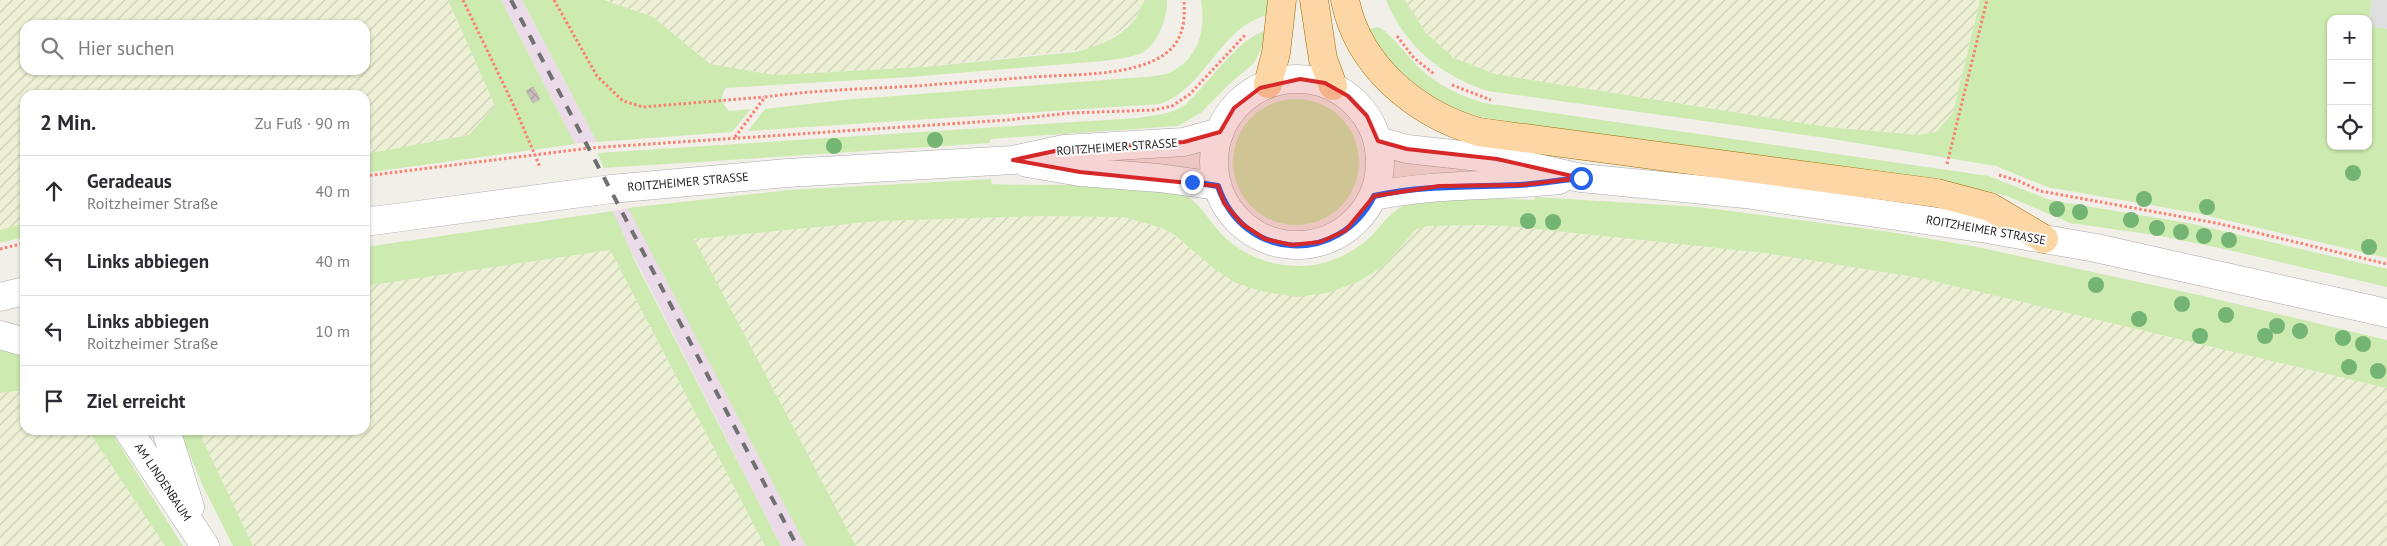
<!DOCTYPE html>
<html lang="de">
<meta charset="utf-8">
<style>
:root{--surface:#fff;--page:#f2f2f3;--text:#2b2b33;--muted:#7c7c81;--line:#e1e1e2}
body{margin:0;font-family:"PT Sans",sans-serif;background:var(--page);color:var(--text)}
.controls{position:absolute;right:15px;top:15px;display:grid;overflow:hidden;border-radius:10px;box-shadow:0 1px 4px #0004}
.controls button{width:45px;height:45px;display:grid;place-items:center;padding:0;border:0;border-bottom:1px solid var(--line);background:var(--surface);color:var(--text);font:25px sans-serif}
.stop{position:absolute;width:15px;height:15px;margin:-11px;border:4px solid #2563eb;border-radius:50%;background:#fff}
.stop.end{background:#2563eb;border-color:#fff;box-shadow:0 1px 5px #0008}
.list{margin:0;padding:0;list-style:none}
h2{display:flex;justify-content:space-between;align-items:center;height:65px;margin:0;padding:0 20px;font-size:21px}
h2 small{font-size:16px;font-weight:400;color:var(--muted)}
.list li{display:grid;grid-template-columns:32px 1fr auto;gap:15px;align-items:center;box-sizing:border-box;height:70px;padding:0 20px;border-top:1px solid var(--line)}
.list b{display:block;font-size:19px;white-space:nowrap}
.list p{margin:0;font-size:16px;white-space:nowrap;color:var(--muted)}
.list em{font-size:16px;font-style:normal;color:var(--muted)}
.icon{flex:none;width:28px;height:28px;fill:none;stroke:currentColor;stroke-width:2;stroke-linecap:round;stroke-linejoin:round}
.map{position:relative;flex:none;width:2387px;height:546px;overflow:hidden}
.search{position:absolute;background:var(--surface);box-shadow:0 1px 4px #0004;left:20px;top:20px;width:350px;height:55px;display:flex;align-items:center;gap:12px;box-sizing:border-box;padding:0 18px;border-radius:15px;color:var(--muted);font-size:19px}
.panel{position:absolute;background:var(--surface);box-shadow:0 1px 4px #0004;left:20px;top:90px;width:350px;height:345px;border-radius:15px}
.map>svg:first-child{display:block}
.residential{fill:#e0dfdf}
.industrial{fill:#ebdbe8}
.farmland{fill:url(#farmland-furrows);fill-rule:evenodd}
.grass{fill:#cdebb0;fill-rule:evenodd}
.building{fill:url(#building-cross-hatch);stroke:#c4b6ab}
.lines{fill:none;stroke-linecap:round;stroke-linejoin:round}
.tertiary-casing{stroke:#a9a9a9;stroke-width:29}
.primary-casing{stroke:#a06b00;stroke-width:29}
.path{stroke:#fa8072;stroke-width:3;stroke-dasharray:2.5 2.5;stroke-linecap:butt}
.tertiary{stroke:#fff;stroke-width:28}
.primary{stroke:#fcd6a4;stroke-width:28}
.rail{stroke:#707070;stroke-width:4;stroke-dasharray:10 10;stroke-linecap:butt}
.tree{fill:#74b475}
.route{stroke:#2563eb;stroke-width:6}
.marked{fill:#d62828;fill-opacity:0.2;stroke:#d62828;stroke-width:4;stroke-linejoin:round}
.labels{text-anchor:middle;stroke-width:4;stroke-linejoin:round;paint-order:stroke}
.street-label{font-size:12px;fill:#222;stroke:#fff}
</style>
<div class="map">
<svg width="2387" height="546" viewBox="0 0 2387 546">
<defs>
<pattern id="farmland-furrows" width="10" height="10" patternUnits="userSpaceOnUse" patternTransform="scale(1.25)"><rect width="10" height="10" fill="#eef0d5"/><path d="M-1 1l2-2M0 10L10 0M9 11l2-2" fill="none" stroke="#ccceb7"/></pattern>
<pattern id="building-cross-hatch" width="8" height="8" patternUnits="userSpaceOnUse" patternTransform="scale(1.25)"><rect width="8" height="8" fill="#c7bfb8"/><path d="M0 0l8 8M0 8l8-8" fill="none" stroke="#aba49e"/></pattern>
</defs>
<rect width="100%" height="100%" fill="#f2efe9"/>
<path class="residential" d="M2372 0H2387V29L2368 26Z"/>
<path class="industrial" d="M501 0H522L597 142 575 144Z
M628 208 635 219 806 546H781L618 225 613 211Z"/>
<path class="farmland" d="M0 0H448L495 106 469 135 365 154V95H25V223L0 230ZM25 25H365V70H25Z
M604 0H1145L1134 21 1096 48 924 67 775 75 710 64 653 17Z
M1405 0H1980L1953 113 1936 132 1918 135 1827 127 1495 74 1454 58 1426 33Z
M1041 216 1123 217 1162 228 1191 247 1327 293 1358 282 1385 265 1415 230 1428 226 1485 225 1517 227 1765 253 1920 278 2387 388V546H856L694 239 879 221Z
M610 250 765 546H253L198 430H365V286Z
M25 390V430H88L165 546H0V393Z"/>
<path class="grass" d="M448 0H501L575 144 365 173V154L469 135 495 106Z
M522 0H604L653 17 710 64 775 75 924 67 1075 52C1097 47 1119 38 1134 21 1138 16 1141 6 1145 0H1167C1168 16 1158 45 1142 53 1130 58 1116 59 1103 61L910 77 726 88C719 98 722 102 729 111L751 109 732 132 597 142Z
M1201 0H1273L1272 14C1221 23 1207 88 1160 104L748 131 765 109 842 100 1130 78C1142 77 1157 77 1169 73 1199 59 1206 30 1201 0Z
M1386 0H1405L1426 33 1454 58 1495 74 1827 127 1918 135 1936 132 1953 113 1980 0H2372L2368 26 2387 29V258L2196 213 2047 187 1996 166 1826 138 1488 91C1441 76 1405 46 1386 0ZM2331 19H2368V146H2331Z
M1378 27C1389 30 1412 63 1425 73 1443 88 1462 96 1484 103L1989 176 2050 200 2188 223 2387 269V287L2220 248 2155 235 2070 223 2007 196 1988 191 1485 118C1435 105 1395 75 1369 29Z
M1266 31 1261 49 1254 63 1228 85 1202 112 1178 126 990 139V143L604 168 597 153 1137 118C1155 115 1171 115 1186 104 1207 85 1240 36 1266 31Z
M1233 162a63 63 0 1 1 126 0a63 63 0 1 1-126 0Z
M991 179 992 184C1045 186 1101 183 1154 190 1164 192 1176 192 1184 195 1197 201 1205 214 1213 224 1233 251 1265 266 1298 266 1326 267 1357 252 1375 232 1384 222 1391 212 1403 206 1429 193 1503 199 1534 200L1535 197 1551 198 1699 207 1891 232 1977 247 2199 295 2387 340V388L1920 278 1765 253 1517 227 1485 225 1428 226 1415 230 1385 265 1358 282 1327 293 1296 297 1260 291 1234 282 1211 266 1176 236 1162 228 1123 217 1041 216 879 221 694 239 856 546H806L628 208 789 190Z
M613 211 637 265 781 546H765L610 250 365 286V247Z
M25 223V237L0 243V230Z
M0 350 25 356V390L0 393Z
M88 430H110L183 546H165Z
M179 430H198L253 546H233L203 486Z"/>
<path class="building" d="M533 87 540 99 533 103 526 91Z"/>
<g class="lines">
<g class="tertiary-casing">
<path id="tertiary" d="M1214 162a83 83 0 1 1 166 0a83 83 0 1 1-166 0Z
M1378 141 1407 149 1497 159 1581 178 1745 194 1987 229 2096 248 2387 313
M1027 163 1080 172 1159 178 1218 186
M1374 196C1435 183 1497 187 1559 180
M365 222 611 189 787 173 1013 160 1064 149 1184 142 1220 132
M0 297 25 291
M0 335 25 342
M128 430 205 546
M166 430 190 507"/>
</g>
<g class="primary-casing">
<path id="primary" d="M1314 0 1323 59 1333 86
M1345 0C1358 66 1416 114 1479 132L1937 193 1990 207 2044 239
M1268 84 1276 53 1282 0"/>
</g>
<path class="path" d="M463 0 514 106 540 167
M554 0 597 76 623 101 643 107 764 97
M1397 36 1414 58 1434 74
M1452 85 1491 100
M735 137 765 97C815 90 865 89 915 86 954 83 993 80 1032 77 1071 74 1133 77 1165 54 1184 40 1185 21 1184 0
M1947 164 1987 0
M1999 175 2019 181 2040 191 2216 223 2387 264
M365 176 590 148 1007 120 1070 113 1154 110 1172 106 1190 94 1246 34
M0 249 25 243"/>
<use href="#tertiary" class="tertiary"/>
<use href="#primary" class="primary"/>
<path class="rail" d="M511 0 797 546"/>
</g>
<g class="tree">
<circle cx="935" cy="140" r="8"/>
<circle cx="834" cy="146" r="8"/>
<circle cx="2353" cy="173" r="8"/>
<circle cx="2144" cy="199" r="8"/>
<circle cx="2207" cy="207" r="8"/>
<circle cx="2057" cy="209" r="8"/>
<circle cx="2080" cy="212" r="8"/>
<circle cx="2131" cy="220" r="8"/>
<circle cx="1528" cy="221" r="8"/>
<circle cx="1553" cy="222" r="8"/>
<circle cx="2157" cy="228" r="8"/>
<circle cx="2181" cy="232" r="8"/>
<circle cx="2204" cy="236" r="8"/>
<circle cx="2229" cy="240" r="8"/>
<circle cx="2369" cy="247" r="8"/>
<circle cx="2096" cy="285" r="8"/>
<circle cx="2182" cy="304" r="8"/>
<circle cx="2226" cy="315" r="8"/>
<circle cx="2139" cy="319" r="8"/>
<circle cx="2277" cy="326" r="8"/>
<circle cx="2300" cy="331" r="8"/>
<circle cx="2200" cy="336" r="8"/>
<circle cx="2265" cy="336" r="8"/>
<circle cx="2343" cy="338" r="8"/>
<circle cx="2363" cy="344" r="8"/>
<circle cx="2349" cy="367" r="8"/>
<circle cx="2378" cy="371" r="8"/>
</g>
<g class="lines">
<path class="route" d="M1192 182 1218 186C1243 261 1339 266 1374 196 1423 185 1470 187 1519 185 1540 184 1560 180 1581 178"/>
</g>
<path class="marked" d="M1300 79 1325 83 1348 96 1367 116 1378 141 1407 149 1497 159 1581 178 1521 185 1440 186 1374 196 1345 231 1320 242 1292 245 1265 239 1242 224 1224 203 1218 186 1080 172 1013 160 1064 149 1184 142 1220 132 1234 108 1260 88Z"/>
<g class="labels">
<g class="street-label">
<text transform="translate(1117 147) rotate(-4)" y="4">ROITZHEIMER STRASSE</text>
<text transform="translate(688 182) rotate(-5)" y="4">ROITZHEIMER STRASSE</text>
<text transform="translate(1986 230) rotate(10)" y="4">ROITZHEIMER STRASSE</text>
<text transform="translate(163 482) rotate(56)" y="4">AM LINDENBAUM</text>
</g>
</g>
</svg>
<div class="controls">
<button>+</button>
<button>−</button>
<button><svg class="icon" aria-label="locate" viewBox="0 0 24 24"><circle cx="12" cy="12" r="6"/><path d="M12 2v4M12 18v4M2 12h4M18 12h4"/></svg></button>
</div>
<div class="stop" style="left:1581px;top:178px"></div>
<div class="stop end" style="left:1192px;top:182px"></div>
<div class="search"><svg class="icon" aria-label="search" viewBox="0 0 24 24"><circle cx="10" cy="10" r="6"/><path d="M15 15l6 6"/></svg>Hier suchen</div>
<section class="panel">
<h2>2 Min.<small>Zu Fuß · 90 m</small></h2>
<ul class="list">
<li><svg class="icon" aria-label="ahead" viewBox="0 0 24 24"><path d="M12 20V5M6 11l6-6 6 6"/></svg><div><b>Geradeaus</b><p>Roitzheimer Straße</p></div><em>40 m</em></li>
<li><svg class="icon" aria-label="left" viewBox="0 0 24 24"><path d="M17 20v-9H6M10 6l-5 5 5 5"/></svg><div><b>Links abbiegen</b></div><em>40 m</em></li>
<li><svg class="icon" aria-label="left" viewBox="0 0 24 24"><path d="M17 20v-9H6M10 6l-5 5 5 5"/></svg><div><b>Links abbiegen</b><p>Roitzheimer Straße</p></div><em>10 m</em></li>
<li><svg class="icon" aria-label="arrive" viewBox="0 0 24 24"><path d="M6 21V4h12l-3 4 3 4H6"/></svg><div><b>Ziel erreicht</b></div></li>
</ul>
</section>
</div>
